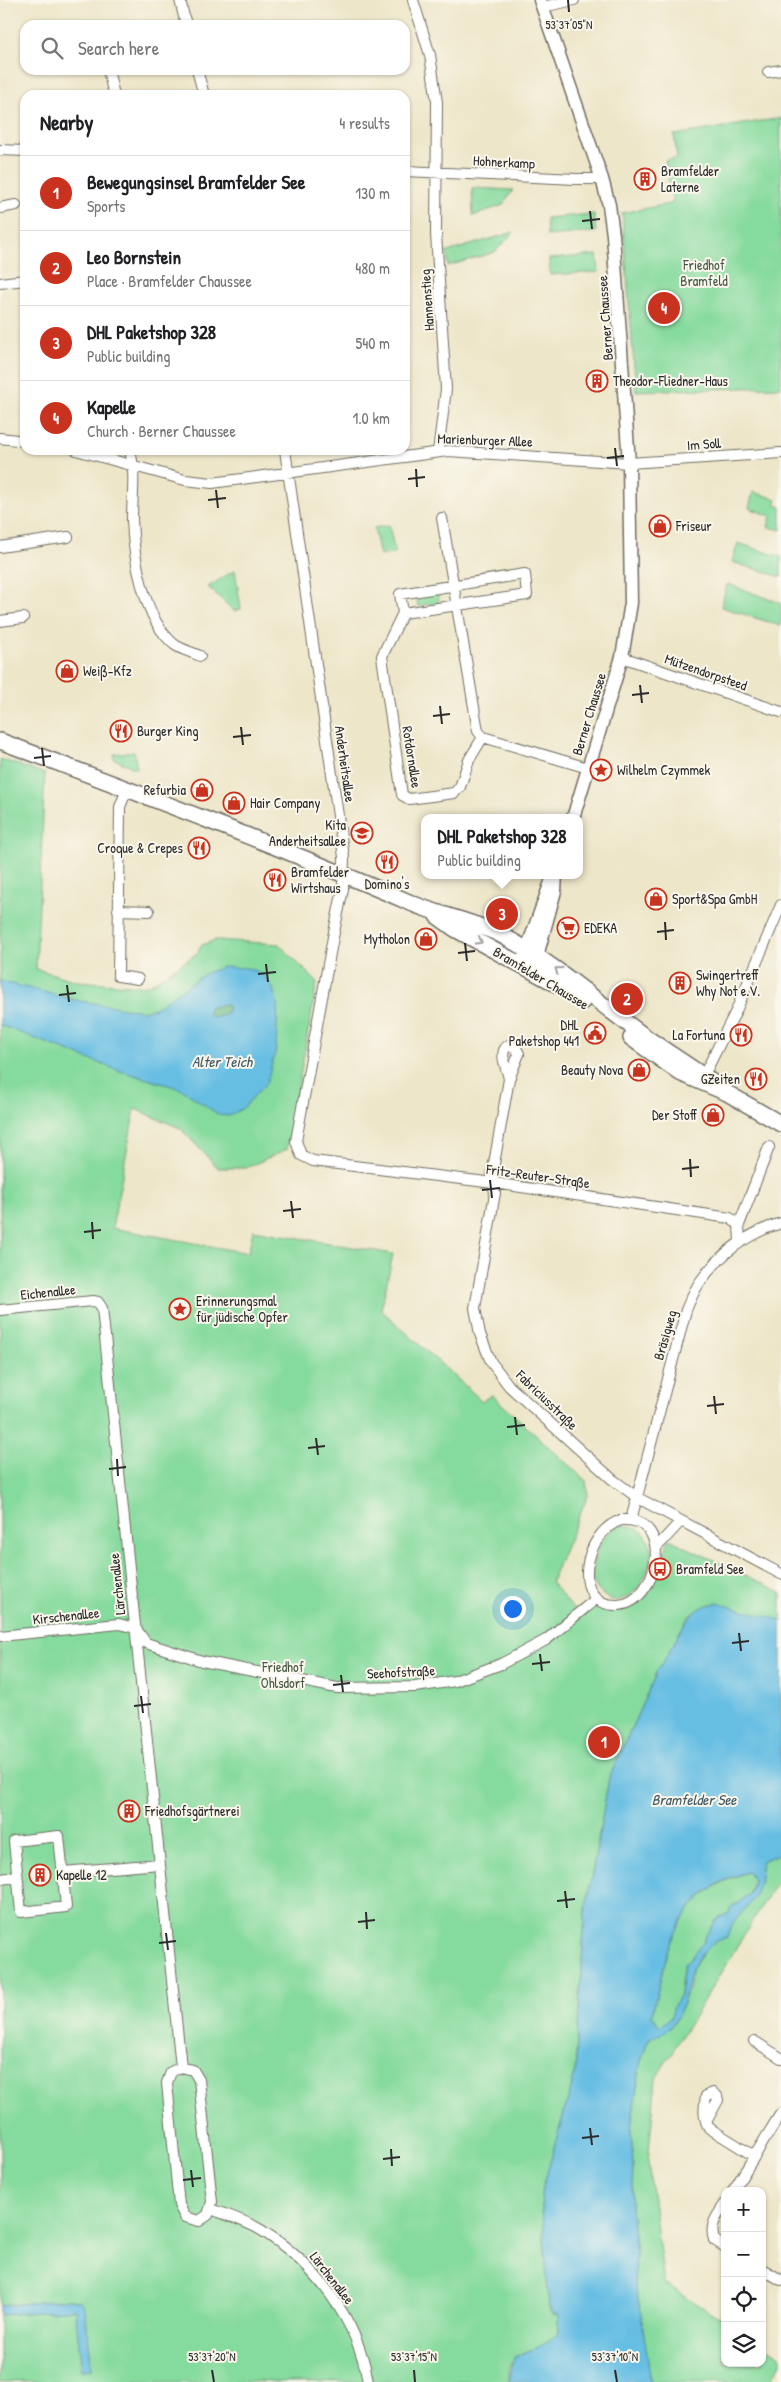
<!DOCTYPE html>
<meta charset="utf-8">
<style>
:root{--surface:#fff;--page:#f2f2f2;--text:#202124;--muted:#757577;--line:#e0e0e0;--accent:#c8321e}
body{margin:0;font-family:"Patrick Hand",sans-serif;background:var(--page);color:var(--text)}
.controls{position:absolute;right:15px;bottom:15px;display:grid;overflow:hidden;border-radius:10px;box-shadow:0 1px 4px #0004}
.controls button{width:45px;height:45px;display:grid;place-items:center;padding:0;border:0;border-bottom:1px solid var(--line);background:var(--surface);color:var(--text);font:25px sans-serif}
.you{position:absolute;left:512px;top:1608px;width:18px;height:18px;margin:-12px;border:4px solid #fff;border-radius:50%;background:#1a73e8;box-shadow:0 0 0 8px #1a73e833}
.badge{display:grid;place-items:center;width:32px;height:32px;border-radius:50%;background:var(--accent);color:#fff;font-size:16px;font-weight:700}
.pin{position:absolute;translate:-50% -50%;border:2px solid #fff;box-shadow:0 1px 5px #0006}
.popup{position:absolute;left:421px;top:814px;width:162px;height:65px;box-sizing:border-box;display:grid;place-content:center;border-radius:10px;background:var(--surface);filter:drop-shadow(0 1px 4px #0005);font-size:16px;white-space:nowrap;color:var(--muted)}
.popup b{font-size:19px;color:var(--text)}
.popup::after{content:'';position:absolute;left:50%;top:100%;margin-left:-10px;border:10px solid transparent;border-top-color:var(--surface)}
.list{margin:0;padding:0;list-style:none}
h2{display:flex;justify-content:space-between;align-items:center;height:65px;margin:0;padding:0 20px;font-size:21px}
h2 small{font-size:16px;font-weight:400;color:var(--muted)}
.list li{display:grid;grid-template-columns:32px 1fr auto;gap:15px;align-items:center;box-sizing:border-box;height:75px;padding:0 20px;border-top:1px solid var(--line)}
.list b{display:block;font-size:19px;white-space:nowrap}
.list p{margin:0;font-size:16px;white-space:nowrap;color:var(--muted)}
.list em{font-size:16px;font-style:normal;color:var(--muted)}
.icon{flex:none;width:28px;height:28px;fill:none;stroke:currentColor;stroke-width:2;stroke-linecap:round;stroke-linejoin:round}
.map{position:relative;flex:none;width:781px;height:2382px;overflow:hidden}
.search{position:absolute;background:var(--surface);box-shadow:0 1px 4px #0004;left:20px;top:20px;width:390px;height:55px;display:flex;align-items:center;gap:12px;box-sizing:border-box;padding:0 18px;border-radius:15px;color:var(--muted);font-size:19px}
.panel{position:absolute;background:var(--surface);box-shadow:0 1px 4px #0004;left:20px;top:90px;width:390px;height:365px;border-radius:15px}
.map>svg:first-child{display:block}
.green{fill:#85da9d;stroke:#588264}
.forest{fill:#6cba84;stroke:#4c7258}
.water{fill:#66bee3;stroke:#487487;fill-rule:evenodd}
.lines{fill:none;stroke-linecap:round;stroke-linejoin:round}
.minor-casing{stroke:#6f6c62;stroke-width:12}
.tertiary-casing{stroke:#6f6c62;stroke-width:15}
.primary-casing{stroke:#6f6c62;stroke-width:18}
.minor{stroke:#fff;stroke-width:10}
.tertiary{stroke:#fff;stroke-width:12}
.primary{stroke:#fff;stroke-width:15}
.oneway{stroke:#a0a0a0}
.ticks{fill:none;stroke:#2b2b2b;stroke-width:2}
.labels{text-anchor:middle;stroke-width:4;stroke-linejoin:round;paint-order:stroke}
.street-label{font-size:14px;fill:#2b2b2b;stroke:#fbf7ec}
.poi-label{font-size:14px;fill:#2b2b2b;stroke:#fbf7ec;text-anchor:start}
.park-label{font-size:14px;fill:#425748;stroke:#fbf7ec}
.water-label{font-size:15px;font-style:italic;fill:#3d5762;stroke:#fbf7ec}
.ticks-label{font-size:12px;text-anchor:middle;fill:#2b2b2b;stroke:#fbf7ec;stroke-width:4;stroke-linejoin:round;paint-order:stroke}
</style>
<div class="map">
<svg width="781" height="2382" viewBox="0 0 781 2382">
<rect width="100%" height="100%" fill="#fbf7ec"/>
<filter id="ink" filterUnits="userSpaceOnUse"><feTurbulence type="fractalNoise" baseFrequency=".02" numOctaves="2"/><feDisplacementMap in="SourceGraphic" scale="10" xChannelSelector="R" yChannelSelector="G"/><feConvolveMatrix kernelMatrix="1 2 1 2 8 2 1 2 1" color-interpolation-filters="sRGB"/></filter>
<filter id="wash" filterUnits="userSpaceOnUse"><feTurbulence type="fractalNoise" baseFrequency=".0096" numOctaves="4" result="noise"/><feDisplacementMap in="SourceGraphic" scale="20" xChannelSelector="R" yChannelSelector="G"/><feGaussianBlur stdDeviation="1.12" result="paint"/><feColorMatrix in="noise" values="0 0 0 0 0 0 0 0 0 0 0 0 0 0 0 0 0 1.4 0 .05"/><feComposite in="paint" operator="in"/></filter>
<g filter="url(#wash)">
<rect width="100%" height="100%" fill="#ede6c9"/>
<path class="green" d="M781 118V387L636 391 622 213 673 203 665 161 677 158 674 135Z
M472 188 513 190 503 205 473 216Z
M594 214 596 232 547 236 546 218Z
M514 232 495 252 448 266 447 252Z
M597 255 599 272 550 275 549 259Z
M753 492 777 499 775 505 781 507V530L768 527 771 516 749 508Z
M389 525 395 553 380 556 374 528Z
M738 543 781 557V577L732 562Z
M235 570 241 609 234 611 208 587Z
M727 584 781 603V626L721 607Z
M438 593 439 603 418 606 416 597Z
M134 751 137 769 114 759V754Z
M0 759 45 774 36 969 77 981 141 986 151 984 196 954 202 945 216 940 279 944 317 982 287 1149 246 1168H218L180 1128 135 1109 112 1228 248 1253 253 1230 393 1254 381 1310 482 1401 492 1395 586 1481 588 1495 551 1582 580 1617C590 1611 598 1606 609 1608 613 1608 617 1610 621 1610 653 1609 660 1563 669 1539L781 1592V1620L710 1604 689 1616 663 1664 656 1671 655 1676 609 1778 585 1914 575 2074 541 2194 549 2307 550 2312 559 2315V2332C555 2336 552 2341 547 2344 536 2350 520 2350 512 2362 509 2367 509 2376 509 2382H0V2315L75 2309 83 2370 92 2369 81 2301 70 2299 0 2306Z
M622 1525C684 1527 632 1631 599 1591 596 1587 593 1583 592 1578 590 1565 601 1536 612 1529 615 1527 619 1526 622 1525Z
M781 1853V1880L776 1883 656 2078 648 2162 664 2283 725 2321V2363H762V2345L781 2357V2363L769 2382H651L634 2284 636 2253 631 2210 633 2166 631 2127 641 2060 648 2040 670 2028 677 2018 688 1990 692 1969 711 1943 728 1937 733 1923 759 1883 762 1861Z
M748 1872 753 1880 750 1894 731 1908 729 1913 718 1918 704 1938V1942C701 1946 684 1964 683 1969 682 1977 681 1985 680 1992 679 2000 672 2009 671 2018L659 2026 652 2014C668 1948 674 1895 748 1872Z"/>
<path class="forest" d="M225 1004 229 1007 225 1015 214 1017 208 1015 209 1008Z"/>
<path class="water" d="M222 967 247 968 261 973 272 986 278 1005 276 1049 267 1082 243 1108 229 1116 219 1115 181 1089 117 1070 0 1025V981L80 1001 143 1011 155 1008 206 973ZM224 1004 229 1007 225 1015 214 1017 208 1015 209 1008Z
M717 1603 781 1620V1853L762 1861 759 1883 755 1897 733 1923 728 1937C713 1940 699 1955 692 1969 684 1988 686 2013 668 2029 663 2035 655 2036 648 2040L641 2060 631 2127 633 2166 631 2210 636 2253 634 2284 640 2307 651 2382H509L514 2357C530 2349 547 2347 559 2332V2315L556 2313 553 2315 549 2307 541 2194 575 2074 585 1914 609 1778 655 1676 656 1671C677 1648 681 1607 717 1603ZM748 1872 753 1880 750 1894 731 1908 729 1913 718 1918 704 1938V1942C696 1949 693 1959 684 1964L680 1994 673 2008 671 2018 659 2026 652 2014C668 1950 675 1892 748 1872Z
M70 2299 81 2301 85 2308 92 2369 82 2370 75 2309 0 2315V2306Z"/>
</g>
<g filter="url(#ink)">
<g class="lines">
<g class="minor-casing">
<path id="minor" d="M180 0 186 25
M413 0 430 55 437 102 436 234 446 389 438 452
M543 7 574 0
M108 70 114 95
M197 70 204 95
M768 72 781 70
M0 150 25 151
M405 171 576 179H602
M0 208 16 205
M0 283 25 280
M0 438 25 441
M76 450 185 480 212 483 448 451 629 463 781 453
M130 450C136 474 132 496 132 519 133 556 144 621 175 645 182 650 192 652 200 656
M285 450 344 857 343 889 333 937 296 1141 301 1155 313 1161 494 1183 730 1218 739 1225 740 1241
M442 518 478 731 483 737 588 768
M0 547 68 537
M525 574 527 595 403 613 400 594Z
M403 613 382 656 402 795 409 799 454 793 460 787 469 760 483 737
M0 621 23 618
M622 657 781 712
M127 789 120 807 118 976 138 979
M118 910 149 911
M509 1045 516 1048 519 1054 509 1079C507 1068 497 1051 509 1045Z
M704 1075 736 1011 781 905
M509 1079 492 1175 495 1193 475 1308 480 1334 491 1362 509 1386 612 1479 638 1498 781 1574
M739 1225 769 1147
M0 1310 93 1301 98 1302 102 1308 181 2067
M622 1520C676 1517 658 1603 618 1605 569 1607 584 1530 622 1520Z
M631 1520 686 1310C690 1301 694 1290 700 1282 720 1254 748 1233 781 1223
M656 1548 681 1521
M136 1629 146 1643 202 1661 337 1688 415 1687 455 1681 501 1664 546 1640 597 1598
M0 1636 119 1624 135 1628
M59 1836 66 1907 21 1912 14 1841Z
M63 1872 160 1864
M0 1879 17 1877
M754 2041 781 2058
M181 2067 193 2070 199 2080 212 2202 208 2215 199 2221 185 2217 179 2205 167 2083 171 2072Z
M706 2122 718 2100 717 2096 713 2093 706 2096C704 2108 703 2118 709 2128L754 2156
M733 2191 781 2113
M725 2204C717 2216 709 2225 714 2240L725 2247
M211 2209C227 2215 246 2221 261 2230 314 2263 358 2319 368 2382
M762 2269 781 2280"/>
</g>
<g class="tertiary-casing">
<path id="tertiary" d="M540 0 602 179 609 205 613 235 629 463 631 603 622 657 573 818
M524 957 551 882
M523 965 537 956 555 891 556 875"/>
</g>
<g class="primary-casing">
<path id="primary" d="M0 741C138 793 276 845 411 903 441 916 474 921 503 936 554 963 597 1002 643 1035 671 1055 700 1072 727 1093
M437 916 455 929 569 991 583 1001
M631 1038 680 1073 727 1093 781 1124"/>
</g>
<use href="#minor" class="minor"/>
<use href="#tertiary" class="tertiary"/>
<use href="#primary" class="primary"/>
</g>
<defs><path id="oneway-chevron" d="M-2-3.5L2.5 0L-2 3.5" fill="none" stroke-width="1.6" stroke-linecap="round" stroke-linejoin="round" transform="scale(1.25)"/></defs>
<g class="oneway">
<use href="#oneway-chevron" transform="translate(479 941) rotate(28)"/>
<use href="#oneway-chevron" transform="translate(558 970) rotate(-144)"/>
</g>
</g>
<path class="ticks" d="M568 0 569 12M590 211 592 229M582 221 600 219M615 448 617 466M607 458 624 456M416 469 417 487M408 479 425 477M216 490 218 508M208 500 226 498M640 685 642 703M632 695 649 693M440 706 442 724M433 716 450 714M241 727 243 745M233 737 251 735M42 748 44 766M34 758 51 756M665 922 666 940M657 932 674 930M465 943 467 961M458 953 475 951M266 964 268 982M258 974 276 972M67 985 69 1002M59 995 76 993M690 1159 691 1177M682 1169 699 1167M490 1180 492 1198M482 1190 500 1188M291 1201 293 1218M283 1211 301 1209M92 1222 93 1239M84 1232 101 1230M714 1396 716 1414M707 1406 724 1404M515 1417 517 1435M507 1427 525 1425M316 1438 318 1455M308 1448 325 1446M117 1459 118 1476M109 1469 126 1467M739 1633 741 1651M732 1643 749 1641M540 1654 542 1671M532 1664 550 1662M341 1675 343 1692M333 1685 350 1683M141 1696 143 1713M134 1706 151 1704M565 1891 567 1908M557 1901 575 1899M366 1912 367 1929M358 1922 375 1920M166 1933 168 1950M159 1943 176 1941M590 2128 592 2145M582 2138 599 2136M391 2149 392 2166M383 2159 400 2157M191 2170 193 2187M183 2180 201 2178M212 2370 214 2382M414 2370 415 2382M615 2370 617 2382"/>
<defs>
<g id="building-ring" transform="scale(1.125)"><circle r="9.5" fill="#fbf7ec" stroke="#c8321e" stroke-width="1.5"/><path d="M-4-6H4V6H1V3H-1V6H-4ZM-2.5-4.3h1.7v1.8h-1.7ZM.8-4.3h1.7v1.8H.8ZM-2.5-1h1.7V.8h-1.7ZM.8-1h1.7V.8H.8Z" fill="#c8321e"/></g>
<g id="shop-ring" transform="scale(1.125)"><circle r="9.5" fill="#fbf7ec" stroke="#c8321e" stroke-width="1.5"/><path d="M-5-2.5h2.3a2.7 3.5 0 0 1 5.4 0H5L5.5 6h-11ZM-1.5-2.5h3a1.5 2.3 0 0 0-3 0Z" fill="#c8321e"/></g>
<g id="restaurant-ring" transform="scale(1.125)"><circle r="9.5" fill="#fbf7ec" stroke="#c8321e" stroke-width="1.5"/><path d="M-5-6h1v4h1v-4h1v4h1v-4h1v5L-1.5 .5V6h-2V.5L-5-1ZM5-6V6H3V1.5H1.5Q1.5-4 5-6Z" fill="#c8321e"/></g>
<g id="sight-ring" transform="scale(1.125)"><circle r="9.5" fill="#fbf7ec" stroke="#c8321e" stroke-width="1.5"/><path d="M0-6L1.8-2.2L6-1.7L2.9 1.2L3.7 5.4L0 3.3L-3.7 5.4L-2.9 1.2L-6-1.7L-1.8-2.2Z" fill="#c8321e"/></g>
<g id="school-ring" transform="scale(1.125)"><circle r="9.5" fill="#fbf7ec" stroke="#c8321e" stroke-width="1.5"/><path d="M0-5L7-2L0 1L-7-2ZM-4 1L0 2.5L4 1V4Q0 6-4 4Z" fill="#c8321e"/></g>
<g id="supermarket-ring" transform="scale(1.125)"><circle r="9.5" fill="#fbf7ec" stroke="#c8321e" stroke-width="1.5"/><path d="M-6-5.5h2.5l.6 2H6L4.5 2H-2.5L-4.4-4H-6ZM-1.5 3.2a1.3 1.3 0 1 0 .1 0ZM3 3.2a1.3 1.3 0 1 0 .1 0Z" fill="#c8321e"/></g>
<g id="civic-ring" transform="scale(1.125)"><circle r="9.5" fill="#fbf7ec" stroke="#c8321e" stroke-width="1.5"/><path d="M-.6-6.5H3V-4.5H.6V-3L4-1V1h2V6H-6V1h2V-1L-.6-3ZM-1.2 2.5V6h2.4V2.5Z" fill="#c8321e"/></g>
<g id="bus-ring" transform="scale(1.125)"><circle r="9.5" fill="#fbf7ec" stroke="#c8321e" stroke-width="1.5"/><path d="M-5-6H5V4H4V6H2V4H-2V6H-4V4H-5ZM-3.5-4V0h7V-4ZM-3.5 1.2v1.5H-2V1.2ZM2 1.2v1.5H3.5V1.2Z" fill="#c8321e"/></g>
</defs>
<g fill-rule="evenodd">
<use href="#building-ring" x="645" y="179"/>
<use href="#building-ring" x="597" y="381"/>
<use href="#shop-ring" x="660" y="526"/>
<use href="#shop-ring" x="67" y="671"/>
<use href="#restaurant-ring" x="121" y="731"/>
<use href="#sight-ring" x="601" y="770"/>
<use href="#shop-ring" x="202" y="790"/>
<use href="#shop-ring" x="234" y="803"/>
<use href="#school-ring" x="362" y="833"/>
<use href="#restaurant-ring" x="199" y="848"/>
<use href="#restaurant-ring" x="387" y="862"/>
<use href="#restaurant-ring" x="275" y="880"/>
<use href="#shop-ring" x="656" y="899"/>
<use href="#supermarket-ring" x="568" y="928"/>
<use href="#shop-ring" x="426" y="939"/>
<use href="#building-ring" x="680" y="983"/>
<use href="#civic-ring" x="595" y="1033"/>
<use href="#restaurant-ring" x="741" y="1035"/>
<use href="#shop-ring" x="639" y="1070"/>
<use href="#restaurant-ring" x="756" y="1079"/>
<use href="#shop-ring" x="713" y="1115"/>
<use href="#sight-ring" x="180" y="1309"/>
<use href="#bus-ring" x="660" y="1569"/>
<use href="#building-ring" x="129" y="1811"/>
<use href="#building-ring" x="40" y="1875"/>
</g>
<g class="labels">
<g class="street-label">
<text transform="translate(504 162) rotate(3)" y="5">Hohnerkamp</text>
<text transform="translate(427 300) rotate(-94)" y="5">Hannenstieg</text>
<text transform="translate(605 318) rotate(-94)" y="5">Berner Chaussee</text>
<text transform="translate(485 440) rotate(2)" y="5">Marienburger Allee</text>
<text transform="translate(704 444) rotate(-4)" y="5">Im Soll</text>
<text transform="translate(706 672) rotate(19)" y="5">Mützendorpsteed</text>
<text transform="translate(589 714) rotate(-73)" y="5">Berner Chaussee</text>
<text transform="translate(412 757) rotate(81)" y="5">Rotdornallee</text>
<text transform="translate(345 764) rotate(82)" y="5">Anderheitsallee</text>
<text transform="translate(541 978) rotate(31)" y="5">Bramfelder Chaussee</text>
<text transform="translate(538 1176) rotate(8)" y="5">Fritz-Reuter-Straße</text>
<text transform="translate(48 1292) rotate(-6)" y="5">Eichenallee</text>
<text transform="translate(665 1335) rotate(-74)" y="5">Bräsigweg</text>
<text transform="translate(547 1400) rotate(44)" y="5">Fabriciusstraße</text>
<text transform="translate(117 1584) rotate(-96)" y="5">Lärchenallee</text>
<text transform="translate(66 1616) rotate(-6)" y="5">Kirschenallee</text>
<text transform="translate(401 1672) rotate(-3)" y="5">Seehofstraße</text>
<text transform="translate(332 2278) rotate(52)" y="5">Lärchenallee</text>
</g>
<g class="poi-label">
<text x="661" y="176">Bramfelder<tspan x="661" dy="16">Laterne</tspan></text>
<text x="613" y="386">Theodor-Fliedner-Haus</text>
<text x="676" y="531">Friseur</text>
<text x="83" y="676">Weiß-Kfz</text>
<text x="137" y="736">Burger King</text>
<text x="617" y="775">Wilhelm Czymmek</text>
<text x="186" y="795" text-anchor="end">Refurbia</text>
<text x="250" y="808">Hair Company</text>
<text x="346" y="830" text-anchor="end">Kita<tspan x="346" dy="16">Anderheitsallee</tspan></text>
<text x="183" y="853" text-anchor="end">Croque &amp; Crepes</text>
<text x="291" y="877">Bramfelder<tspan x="291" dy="16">Wirtshaus</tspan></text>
<text x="387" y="889" text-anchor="middle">Domino's</text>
<text x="672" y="904">Sport&amp;Spa GmbH</text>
<text x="584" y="933">EDEKA</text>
<text x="410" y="944" text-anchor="end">Mytholon</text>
<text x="696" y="980">Swingertreff<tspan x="696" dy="16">Why Not e.V.</tspan></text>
<text x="579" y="1030" text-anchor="end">DHL<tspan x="579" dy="16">Paketshop 441</tspan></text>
<text x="725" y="1040" text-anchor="end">La Fortuna</text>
<text x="623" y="1075" text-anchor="end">Beauty Nova</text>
<text x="740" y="1084" text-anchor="end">GZeiten</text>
<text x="697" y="1120" text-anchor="end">Der Stoff</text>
<text x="196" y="1306">Erinnerungsmal<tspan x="196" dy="16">für jüdische Opfer</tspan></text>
<text x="676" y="1574">Bramfeld See</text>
<text x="145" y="1816">Friedhofsgärtnerei</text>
<text x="56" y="1880">Kapelle 12</text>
</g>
<g class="park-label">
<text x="704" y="270">Friedhof<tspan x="704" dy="16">Bramfeld</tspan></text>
<text x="283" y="1672">Friedhof<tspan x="283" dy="16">Ohlsdorf</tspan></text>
</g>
<g class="water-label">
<text x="222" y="1067">Alter Teich</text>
<text x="694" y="1805">Bramfelder See</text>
</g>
</g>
<g class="ticks-label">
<text x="569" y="29">53°37'05"N</text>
<text x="212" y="2361">53°37'20"N</text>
<text x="414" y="2361">53°37'15"N</text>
<text x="615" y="2361">53°37'10"N</text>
</g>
</svg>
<div class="controls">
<button>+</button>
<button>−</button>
<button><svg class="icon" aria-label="locate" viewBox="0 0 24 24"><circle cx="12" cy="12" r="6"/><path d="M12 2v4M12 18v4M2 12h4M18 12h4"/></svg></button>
<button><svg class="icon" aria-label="layers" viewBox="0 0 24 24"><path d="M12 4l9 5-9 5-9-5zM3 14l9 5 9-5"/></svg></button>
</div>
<div class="you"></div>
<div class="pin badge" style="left:604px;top:1742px">1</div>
<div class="pin badge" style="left:627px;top:999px">2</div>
<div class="pin badge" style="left:502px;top:914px">3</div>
<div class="popup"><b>DHL Paketshop 328</b>Public building</div>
<div class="pin badge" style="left:664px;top:308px">4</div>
<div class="search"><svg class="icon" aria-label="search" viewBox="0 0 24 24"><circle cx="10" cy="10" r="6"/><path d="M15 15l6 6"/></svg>Search here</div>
<section class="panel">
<h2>Nearby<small>4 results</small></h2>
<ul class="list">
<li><span class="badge">1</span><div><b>Bewegungsinsel Bramfelder See</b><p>Sports</p></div><em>130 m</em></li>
<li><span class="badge">2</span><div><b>Leo Bornstein</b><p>Place · Bramfelder Chaussee</p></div><em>480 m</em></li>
<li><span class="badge">3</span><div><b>DHL Paketshop 328</b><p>Public building</p></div><em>540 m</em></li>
<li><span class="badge">4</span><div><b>Kapelle</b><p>Church · Berner Chaussee</p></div><em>1.0 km</em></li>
</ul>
</section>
</div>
